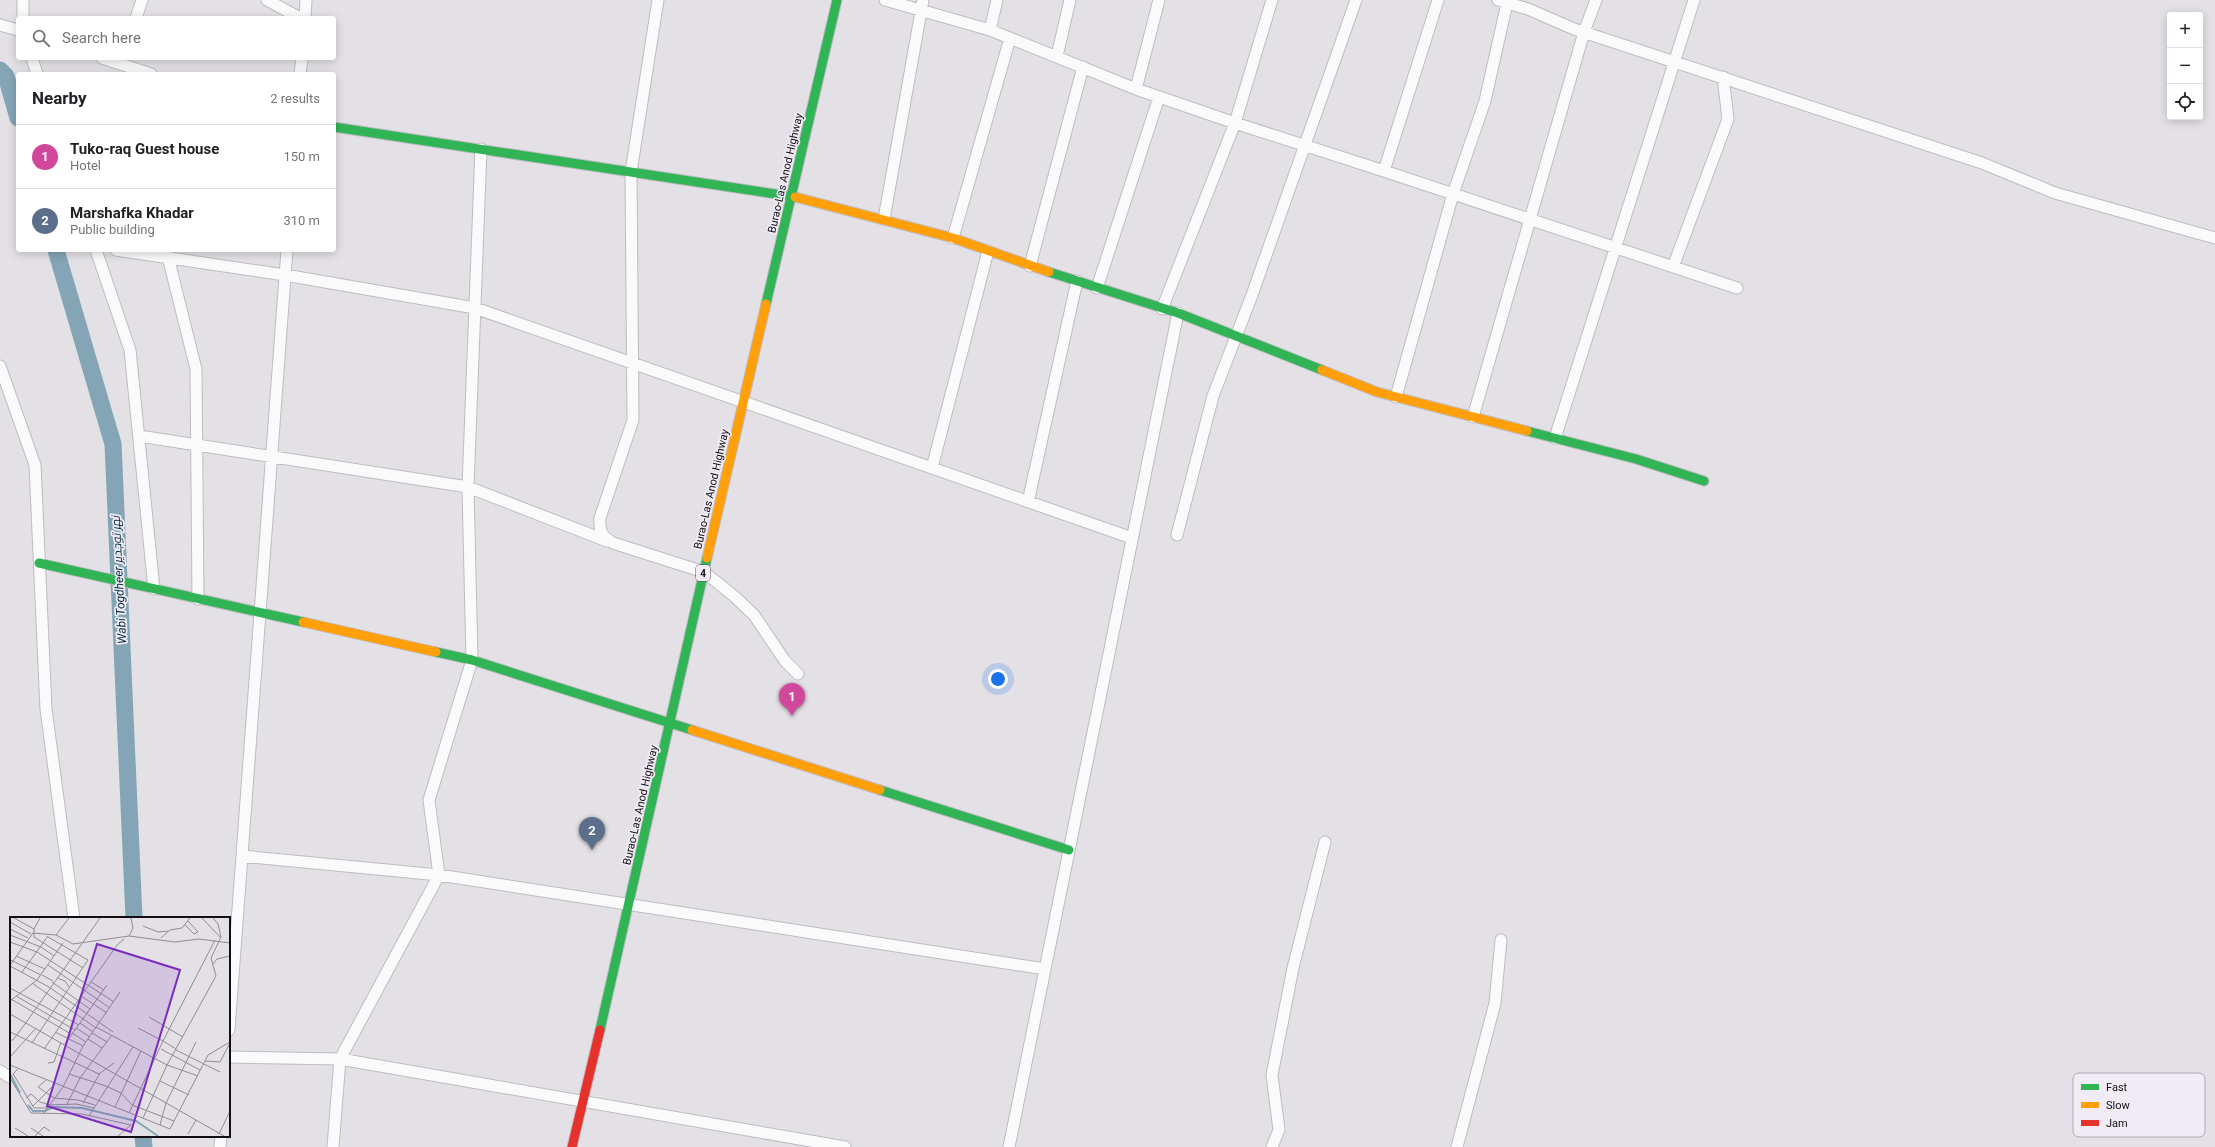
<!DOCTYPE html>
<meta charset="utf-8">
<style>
:root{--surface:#fff;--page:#f2f2f2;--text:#202124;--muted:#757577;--line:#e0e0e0;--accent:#0b8043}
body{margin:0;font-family:Roboto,Cairo,sans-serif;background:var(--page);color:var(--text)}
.controls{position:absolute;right:12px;top:12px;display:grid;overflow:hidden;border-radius:4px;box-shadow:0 2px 10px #0003}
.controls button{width:36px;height:36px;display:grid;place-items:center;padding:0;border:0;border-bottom:1px solid var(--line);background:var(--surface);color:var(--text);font:20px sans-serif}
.you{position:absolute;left:998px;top:679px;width:14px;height:14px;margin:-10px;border:3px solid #fff;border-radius:50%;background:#1a73e8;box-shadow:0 0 0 6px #1a73e833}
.badge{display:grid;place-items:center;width:26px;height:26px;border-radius:50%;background:var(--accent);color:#fff;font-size:13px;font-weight:700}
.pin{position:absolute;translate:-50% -33px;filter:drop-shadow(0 1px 2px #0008)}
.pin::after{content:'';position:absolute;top:21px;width:14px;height:12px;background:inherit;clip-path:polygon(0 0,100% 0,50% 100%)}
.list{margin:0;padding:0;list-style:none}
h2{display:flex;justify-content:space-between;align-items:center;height:52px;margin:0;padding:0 16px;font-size:17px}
h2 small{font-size:13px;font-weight:400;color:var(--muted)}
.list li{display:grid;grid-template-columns:26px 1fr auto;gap:12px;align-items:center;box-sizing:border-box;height:64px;padding:0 16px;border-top:1px solid var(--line)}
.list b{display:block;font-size:15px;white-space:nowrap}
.list p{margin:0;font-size:13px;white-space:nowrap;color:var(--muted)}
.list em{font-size:13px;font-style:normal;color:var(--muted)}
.icon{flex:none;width:22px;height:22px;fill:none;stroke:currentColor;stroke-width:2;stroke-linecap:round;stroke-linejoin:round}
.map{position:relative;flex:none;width:2215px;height:1147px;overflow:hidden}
.search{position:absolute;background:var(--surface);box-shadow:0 2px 10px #0003;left:16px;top:16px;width:320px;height:44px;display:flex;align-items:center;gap:10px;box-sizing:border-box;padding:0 14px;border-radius:4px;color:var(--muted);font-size:15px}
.panel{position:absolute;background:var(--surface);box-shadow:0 2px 10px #0003;left:16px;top:72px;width:320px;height:180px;border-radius:4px}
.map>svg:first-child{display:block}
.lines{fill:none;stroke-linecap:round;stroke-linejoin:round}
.river{stroke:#84a5b6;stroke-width:17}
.street-casing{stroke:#bebcc0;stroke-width:13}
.fast-casing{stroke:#bebcc0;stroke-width:11}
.slow-casing{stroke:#bebcc0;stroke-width:11}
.jam-casing{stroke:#bebcc0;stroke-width:11}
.street{stroke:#fbfafb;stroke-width:11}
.fast{stroke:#30b455;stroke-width:9}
.slow{stroke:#ff9f0a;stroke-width:9}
.jam{stroke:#e5322d;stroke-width:9}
.labels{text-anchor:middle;stroke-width:3.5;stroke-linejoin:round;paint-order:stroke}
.shield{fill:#f1ebf5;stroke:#545157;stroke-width:1}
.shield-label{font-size:10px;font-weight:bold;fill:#110f13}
.street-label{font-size:11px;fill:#110f13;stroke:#f1ebf5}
.water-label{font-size:12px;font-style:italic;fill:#002e3f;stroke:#f1ebf5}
.inset-river{fill:none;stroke:#84a5b6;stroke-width:2}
.inset-road{fill:none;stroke:#8f8c92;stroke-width:1}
.view{fill:#7b2cbf;fill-opacity:0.15;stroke:#7b2cbf;stroke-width:2}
.inset-edge{fill:none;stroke:#110f13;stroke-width:2}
.key{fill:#f1ebf5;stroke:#aea9b1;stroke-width:1}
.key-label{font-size:11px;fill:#110f13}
</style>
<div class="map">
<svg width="2215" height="1147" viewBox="0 0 2215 1147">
<rect width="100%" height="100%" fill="#e3e0e6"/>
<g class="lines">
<path class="river" d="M0 70 6 76 18 118
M56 250 113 444 134 918
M143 1136 144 1147"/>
<g class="street-casing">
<path id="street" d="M23 0V18
M267 0 300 18
M658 0 631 172 633 420 600 518C599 531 602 537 613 543L704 572 734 596 754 615 785 661 798 674
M885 0 990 30 1136 89 1235 123 1384 171
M1438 0 1384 171 1737 288
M1498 0 1528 9 1574 29 1982 163 2055 193 2215 238
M136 18 142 0
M305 18 306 0
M0 25 18 30
M990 30 997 0
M1057 56 1070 0
M32 58 37 74
M102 58 151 74
M300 74 302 58
M1136 89 1159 0
M884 219 923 0
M953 238 1010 38
M96 250 130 350 154 589
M116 250 285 275 475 308 1132 538
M167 253 196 369 198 599
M1030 266 1083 67
M1673 267 1728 119 1723 77
M1097 288 1159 97
M1162 309 1235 123 1272 0
M0 366 35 465 46 709 74 918
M1396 397 1453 194 1485 101 1507 3
M1473 417 1584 32 1596 0
M139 436 468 487 607 541
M1555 438 1694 0
M932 468 988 251
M1028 502 1077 281
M1177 535 1213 396 1252 295 1356 0
M242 856 439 875 1045 969
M229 1030 287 250
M229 1057 340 1059 845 1147
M0 1071 11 1078
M220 1147 221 1136
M333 1147 340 1059 439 875 429 800 472 660 468 487 481 149
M1009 1147 1178 313
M1272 1147 1279 1130 1272 1075 1293 968 1325 842
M1457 1147 1495 1003 1501 940"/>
</g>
<g class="fast-casing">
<path id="fast" d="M334 127 795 197
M1049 272 1178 313 1322 370
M766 304 837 0
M1527 431 1636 459 1704 481
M39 563 303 622
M436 652 472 660 692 730
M880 790 1069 850
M600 1030 707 558"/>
</g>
<g class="slow-casing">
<path id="slow" d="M795 197 953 238 1049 272
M1322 370 1377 392 1527 431
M707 558 766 304
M303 622 436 652
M692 730 880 790"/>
</g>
<g class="jam-casing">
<path id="jam" d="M572 1147 600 1030"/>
</g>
<use href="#street" class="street"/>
<use href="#fast" class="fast"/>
<use href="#slow" class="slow"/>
<use href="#jam" class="jam"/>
</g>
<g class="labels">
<rect class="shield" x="696" y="565" width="14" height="16" rx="3"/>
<g class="shield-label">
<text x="703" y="577">4</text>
</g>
<g class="street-label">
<text transform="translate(785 173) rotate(-77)" y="4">Burao-Las Anod Highway</text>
<text transform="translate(711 489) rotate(-77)" y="4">Burao-Las Anod Highway</text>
<text transform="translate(640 805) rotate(-77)" y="4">Burao-Las Anod Highway</text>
</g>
<g class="water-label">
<text transform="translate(119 580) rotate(-93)" y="4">Wabi Togdheer نهر توجدير</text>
</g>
</g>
<g transform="translate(10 917)">
<rect width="220" height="220" fill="#e3e0e6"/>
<path class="inset-river" d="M0 157 10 176M18 188 23 194H35L43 190 72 191 126 204 148 219"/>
<path class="inset-road" d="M4 1 24 12V20L73 51M192 1 211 21M0 5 21 17M175 8 184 17 188 15 178 4M133 9 148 15 158 14M0 12 18 21M24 12 30 1M23 16 46 18 59 1M0 18 31 30 44 39M46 18 63 27 119 19 165 25 189 22 220 26M119 19 123 11 121 1M151 21 160 13 172 11 180 1M0 25 27 35 104 85M6 39 35 52M0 43 3 44 23 16M203 47 207 42 220 39M0 48 3 44 31 58M38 48 100 91M0 49 39 70 103 115M12 55 38 19M32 58 43 64M47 61 55 64 59 70M42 65 80 92 97 68M81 65 94 73M22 66 86 111M0 71 69 108M6 79 65 113M71 79 97 96M1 82 61 117M0 84 27 63 53 26M0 97 214 219M139 100 173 120M70 106 83 115M86 110 157 148 188 159M66 111 80 120M128 111 153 124 205 23M0 115 89 157 104 146M45 115 73 129M62 116 76 125M82 116 97 125M78 122 92 131M0 123H3L15 107 90 1M22 126 78 43 38 20M55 127 80 92M34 132 107 28 114 22M151 132 190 153M166 133 210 155M0 140 26 111M195 144 198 138 220 125M38 146 44 145 51 125M0 148 160 212 164 204M8 152 3 157 24 191H38M59 157 96 169 111 176 122 188 164 204 195 144 210 145 220 126M0 161 21 196 72 197 121 208M36 163 28 170 44 181 68 183 85 188M150 164 179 178M16 181 21 177 30 185 40 188 66 187 84 191M73 186 90 156M57 187 70 161 102 118M23 189 45 167M105 190 131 134M119 196 153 124 166 132M33 197 53 170 73 129 110 75M79 199 123 130M133 201 157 148 206 59 201 41 211 20 208 7 203 1M150 208 156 186 186 125M5 211 18 219M21 211 33 219M178 217 186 203M209 217 220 194M25 219 34 210 40 214M108 219 121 208"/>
<path class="view" d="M87 27 170 53 121 215 37 189Z"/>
<rect width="220" height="220" class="inset-edge"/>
</g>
<rect x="2073" y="1073" width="132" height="64" rx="6" class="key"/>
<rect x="2081" y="1084" width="18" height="6" fill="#30b455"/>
<rect x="2081" y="1102" width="18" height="6" fill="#ff9f0a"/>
<rect x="2081" y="1120" width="18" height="6" fill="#e5322d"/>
<g class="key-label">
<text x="2106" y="1091">Fast</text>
<text x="2106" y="1109">Slow</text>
<text x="2106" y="1127">Jam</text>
</g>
</svg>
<div class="controls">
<button>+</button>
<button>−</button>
<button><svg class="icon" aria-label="locate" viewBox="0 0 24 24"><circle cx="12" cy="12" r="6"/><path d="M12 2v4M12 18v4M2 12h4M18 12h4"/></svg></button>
</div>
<div class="you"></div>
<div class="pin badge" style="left:792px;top:716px;background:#d1479c">1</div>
<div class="pin badge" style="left:592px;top:850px;background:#5c6f8a">2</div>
<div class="search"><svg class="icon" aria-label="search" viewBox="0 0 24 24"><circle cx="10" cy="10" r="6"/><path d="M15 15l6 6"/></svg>Search here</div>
<section class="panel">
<h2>Nearby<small>2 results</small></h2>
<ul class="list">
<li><span class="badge" style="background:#d1479c">1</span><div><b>Tuko-raq Guest house</b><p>Hotel</p></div><em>150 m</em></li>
<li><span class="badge" style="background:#5c6f8a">2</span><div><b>Marshafka Khadar</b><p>Public building</p></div><em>310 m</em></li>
</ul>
</section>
</div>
